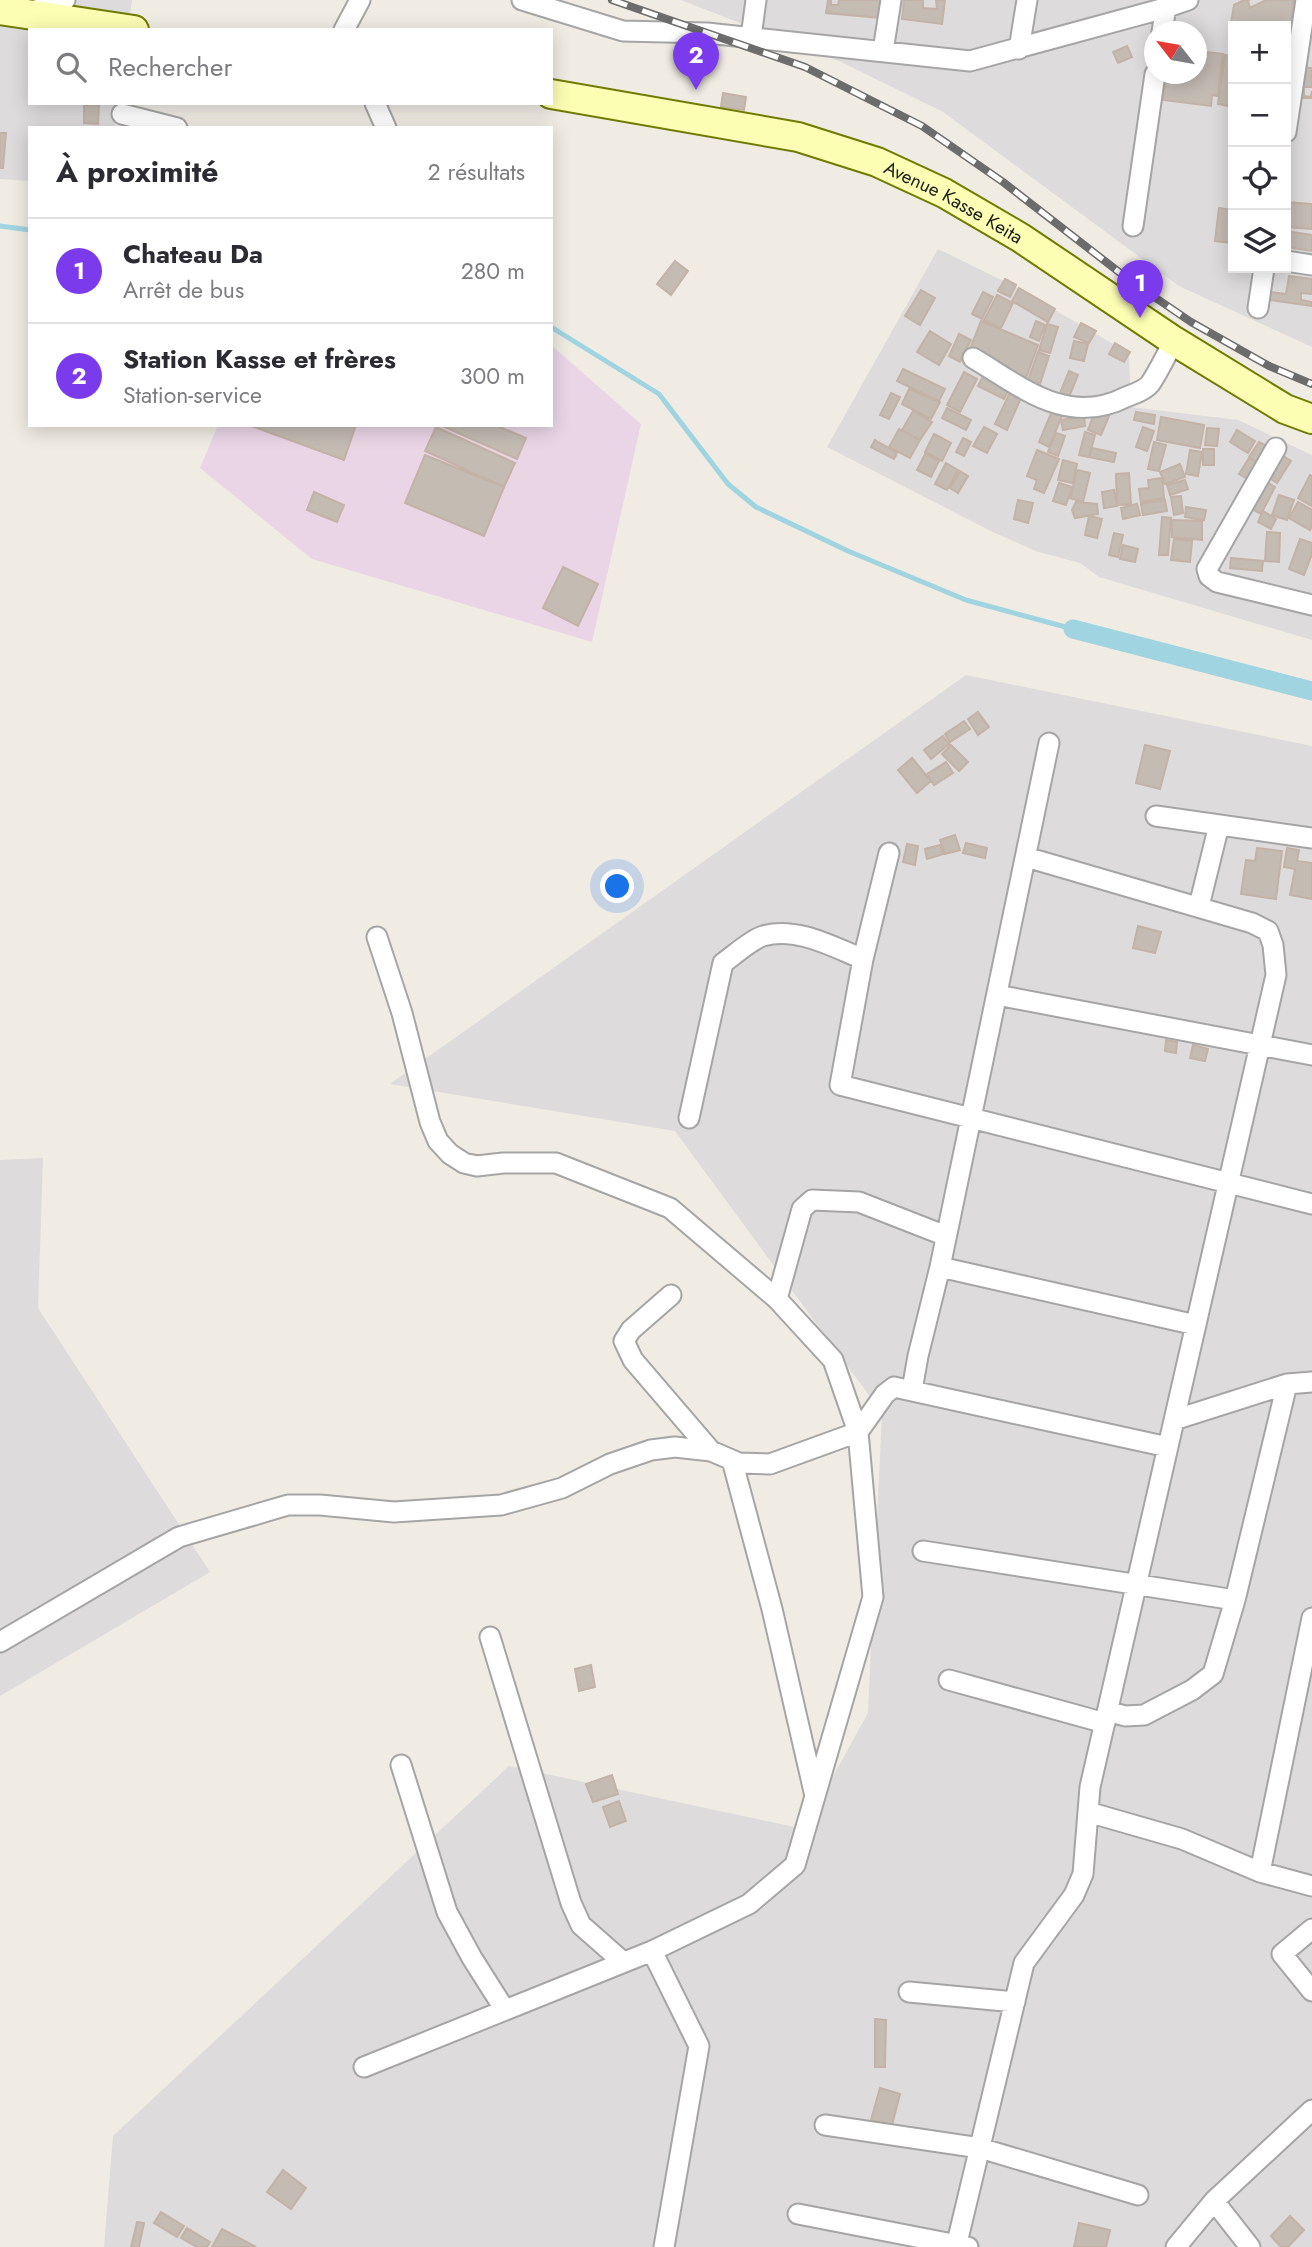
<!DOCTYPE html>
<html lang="fr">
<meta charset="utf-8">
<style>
:root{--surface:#fff;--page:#f7f7f7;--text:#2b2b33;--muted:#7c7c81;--line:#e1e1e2;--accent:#7c3aed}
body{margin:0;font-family:Jost,sans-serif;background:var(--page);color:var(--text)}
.controls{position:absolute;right:21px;top:21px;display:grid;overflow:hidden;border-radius:0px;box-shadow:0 4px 18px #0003}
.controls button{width:63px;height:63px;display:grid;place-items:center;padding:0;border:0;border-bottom:2px solid var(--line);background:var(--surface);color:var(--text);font:35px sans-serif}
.compass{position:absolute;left:1144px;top:21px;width:63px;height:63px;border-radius:50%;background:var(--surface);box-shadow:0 4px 18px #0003;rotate:301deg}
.you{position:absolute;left:618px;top:887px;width:24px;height:24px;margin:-18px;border:5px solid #fff;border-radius:50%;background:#1a73e8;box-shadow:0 0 0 10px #1a73e833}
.badge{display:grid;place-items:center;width:46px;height:46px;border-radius:50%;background:var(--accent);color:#fff;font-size:23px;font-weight:700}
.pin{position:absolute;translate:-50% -58px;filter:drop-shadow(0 2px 4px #0008)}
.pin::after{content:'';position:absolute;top:37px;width:24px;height:21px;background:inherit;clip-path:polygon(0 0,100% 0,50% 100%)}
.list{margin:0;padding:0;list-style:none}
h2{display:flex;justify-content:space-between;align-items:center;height:91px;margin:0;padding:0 28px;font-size:30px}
h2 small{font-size:23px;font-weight:400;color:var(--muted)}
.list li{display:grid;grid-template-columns:46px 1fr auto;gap:21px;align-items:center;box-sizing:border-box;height:105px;padding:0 28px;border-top:2px solid var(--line)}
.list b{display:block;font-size:26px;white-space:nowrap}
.list p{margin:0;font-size:23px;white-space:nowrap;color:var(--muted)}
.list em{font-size:23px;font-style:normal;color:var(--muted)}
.icon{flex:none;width:38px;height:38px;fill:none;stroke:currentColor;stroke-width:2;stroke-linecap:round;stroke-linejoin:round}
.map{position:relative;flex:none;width:1312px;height:2247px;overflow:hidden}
.search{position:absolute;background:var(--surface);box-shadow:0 4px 18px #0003;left:28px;top:28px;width:525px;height:77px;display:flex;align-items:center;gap:18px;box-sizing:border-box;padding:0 24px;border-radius:0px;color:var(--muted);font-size:26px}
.panel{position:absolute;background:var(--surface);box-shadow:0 4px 18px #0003;left:28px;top:126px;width:525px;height:301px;border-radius:0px}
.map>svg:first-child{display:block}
.residential{fill:#dddbdb;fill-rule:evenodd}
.industrial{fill:#ead5e6}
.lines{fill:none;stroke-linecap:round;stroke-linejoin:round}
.stream{stroke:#a1d4e1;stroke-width:5}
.canal{stroke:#a1d4e1;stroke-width:19}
.building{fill:#c4bbb3;stroke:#c3b2a5;stroke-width:2}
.street-casing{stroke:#a5a5a5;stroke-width:23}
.secondary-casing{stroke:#6f7b00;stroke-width:32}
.street{stroke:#fff;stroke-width:19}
.secondary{stroke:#fcfeb4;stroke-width:28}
.rail-casing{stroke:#6c6c6c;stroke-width:8}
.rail{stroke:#fff;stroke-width:5;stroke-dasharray:16;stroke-linecap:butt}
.labels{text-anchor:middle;stroke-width:5;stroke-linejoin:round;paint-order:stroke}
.street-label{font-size:19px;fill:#1e1e1e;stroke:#fff}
</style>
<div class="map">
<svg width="1312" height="2247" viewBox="0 0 1312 2247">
<rect width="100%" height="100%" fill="#f0ece4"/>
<path class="residential" d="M0 0H132L128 30H30V103H118L115 128H30V181L0 179Z
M681 0H1312V347L1179 286 943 112 841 62ZM1233 26H1286V268H1233ZM1154 32H1196V74H1154Z
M938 249 1014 286 1125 351 1129 357 1131 407 1238 420 1312 455V640L1099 577 1080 563 1035 551 991 531 827 447Z
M966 675 1312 746V2247H104L113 2136 509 1766 804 1829 868 1713 882 1413 675 1131 390 1084Z
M43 1158 38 1308 210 1572 0 1696V1160Z"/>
<path class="industrial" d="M551 345 641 424 592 642 312 559 200 468 218 425H551Z"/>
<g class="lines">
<path class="stream" d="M0 226 30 230
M551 327 659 394 728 484 756 507 848 551 966 600 1073 629"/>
<path class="canal" d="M1073 629 1312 691"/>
</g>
<path class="building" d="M828 0H831V5H838L839 0H882L880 18 826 13Z
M904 0H923V8L937 9 936 0H945L942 24 902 19Z
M1244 0H1249L1248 1 1250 8 1266 0H1294L1291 24 1260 26 1231 23 1234 5Z
M1127 46 1132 57 1118 63 1113 52Z
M1196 51 1223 54 1218 96 1212 95 1211 106 1163 100 1165 83 1160 82 1161 74H1196Z
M1225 55 1233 57V107L1218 104Z
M1302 67 1312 68V87H1304V96L1311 97 1312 91V98H1300Z
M723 93 746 97 744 110 721 107Z
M84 105H99L98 124 84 123Z
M0 133H6L3 168H0Z
M1286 202 1312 204V229L1286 227Z
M1219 208 1233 210 1232 243 1215 241Z
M1286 231 1312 235V251L1286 247Z
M675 261 688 271 671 295 657 284Z
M1289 276 1312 279V294L1301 293V300L1312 302V306L1270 300 1271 292 1286 294Z
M1005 279 1016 285 1010 297 998 291Z
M1019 288 1055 309 1048 322 1012 301Z
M921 290 935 298 920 325 905 316Z
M983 292 993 297 982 319 972 314Z
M997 295 1013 303 1001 328 984 320Z
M981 321 1038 345 1026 378 970 349Z
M1036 321 1045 325 1039 341 1030 337Z
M1081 323 1096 331 1089 343 1074 337Z
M1047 324 1058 327 1050 353 1039 350Z
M930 331 951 344 939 365 917 352Z
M959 334 971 340 960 362 949 356Z
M1074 341 1088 344 1084 361 1070 358Z
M1115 343 1130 352 1124 362 1109 354Z
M1038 352 1049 356 1040 384 1028 380Z
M903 369 945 389 939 401 897 381Z
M1069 371 1078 375 1067 402 1058 398Z
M964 372 977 379 960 412 947 405Z
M983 376 1009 389 1004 399 978 386Z
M1012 388 1023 393 1007 430 995 424Z
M909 389 940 402 931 419 902 404Z
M891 393 900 397 889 419 880 415Z
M947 408 971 420 966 430 942 418Z
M913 411 932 422 920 440 902 430Z
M1052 411 1062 416 1049 447 1039 442Z
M1095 411 1109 416 1101 435 1088 430Z
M1136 412 1155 415 1154 424 1134 420Z
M1084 416 1085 426 1063 430 1061 420Z
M1161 417 1204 425 1200 448 1157 440Z
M249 425H356L344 460Z
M440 425H495L526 438 517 459Z
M436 427 515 463 504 487 425 451Z
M984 427 997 434 987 453 973 446Z
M1143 427 1154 431 1147 451 1136 447Z
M1207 428 1219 429 1217 446 1205 445Z
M899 429 920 440 910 458 889 447Z
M1237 430 1255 441 1248 453 1230 442Z
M1085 432 1095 435 1089 457 1079 455Z
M1056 433 1065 436 1058 456 1048 452Z
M934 434 951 443 942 461 925 452Z
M963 438 971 442 964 456 956 452Z
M875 440 897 453 894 459 871 447Z
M1154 442 1166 445 1159 471 1148 469Z
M1259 442 1270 448 1260 464 1249 457Z
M1092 448 1116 453 1114 462 1089 457Z
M1203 449H1214V465H1203Z
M1037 450 1059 459 1044 493 1034 489 1037 480 1027 476Z
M1190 450 1202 452 1198 476 1186 474Z
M925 454 939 461 931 477 917 470Z
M425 455 504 487 484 536 405 503Z
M1282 455 1291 461 1277 483 1268 477Z
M1249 458 1260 464 1251 481 1239 474Z
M1063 460 1077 464 1073 483 1058 480Z
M946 463 958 470 947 490 935 484Z
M1180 464 1185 477 1165 484 1160 472Z
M1077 470 1090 473 1083 502 1070 498Z
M960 471 968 476 958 493 950 488Z
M1129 473 1131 504 1117 505 1116 474Z
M1310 475 1312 476V506L1298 498Z
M1162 478 1164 498 1141 502 1139 489 1149 488 1148 480Z
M1185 480 1188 489 1170 495 1167 485Z
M1267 482 1275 487 1261 514 1252 509Z
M1059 483 1072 487 1066 505 1053 501Z
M1114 490 1117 506 1104 508 1102 492Z
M314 492 344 505 337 522 307 510Z
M1279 495 1294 500 1287 520 1272 515Z
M1181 496 1183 513 1174 515 1171 497Z
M1018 500 1033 503 1028 523 1014 519Z
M1165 500 1167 511 1143 515 1141 504Z
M1076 502 1097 504 1098 514 1075 518 1072 510Z
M1298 502 1312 510V526L1310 530 1289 518Z
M1137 504 1140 515 1123 519 1121 508Z
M1186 507 1206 510 1204 520 1185 517Z
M1263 511 1276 519 1271 529 1258 522Z
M1089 516 1102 519 1097 538 1085 535Z
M1162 517 1171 518 1168 555H1159Z
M1172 520 1202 521V540L1172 537Z
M1267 532 1280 533 1279 562 1265 561Z
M1114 533 1123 535 1118 557 1109 555Z
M1174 539 1192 541 1190 562 1171 560Z
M1300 539 1312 543V554L1304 575 1289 569Z
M1123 545 1138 549 1135 562 1120 559Z
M1231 558 1263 561 1262 571 1230 568Z
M563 567 598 584 578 626 543 608Z
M978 712 989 727 978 735 968 719Z
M964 721 970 729 950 742 945 734Z
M943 736 949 744 931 759 924 750Z
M951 745 968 762 959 771 942 754Z
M1145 745 1170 751 1160 789 1136 783Z
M912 758 931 781 917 793 898 770Z
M946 762 953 773 934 785 927 774Z
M955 835 960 850 945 854 940 840Z
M966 843 987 848 985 858 963 853Z
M907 844 918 846 915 865 903 862Z
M940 845 943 854 927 859 925 849Z
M1257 848 1282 851 1276 899 1241 894 1246 860 1255 861Z
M1287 848 1299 850 1297 861 1312 863V899L1290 895 1295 869 1284 867Z
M1138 926 1161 932 1155 953 1133 948Z
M1166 1040 1177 1042 1176 1053 1165 1051Z
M1193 1045 1208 1049 1205 1061 1190 1058Z
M591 1665 595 1687 579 1691 575 1669Z
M612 1775 618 1794 593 1802 586 1784Z
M619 1801 626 1821 610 1827 603 1807Z
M875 2019 886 2020 885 2067H875Z
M880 2088 900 2094 892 2125 871 2120Z
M283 2170 306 2188 291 2209 267 2192Z
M161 2212 184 2226 177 2237 154 2223Z
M1290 2216 1304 2230 1288 2247H1281L1271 2236Z
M137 2222 144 2223 139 2247H131Z
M1079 2223 1110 2230 1106 2247H1074Z
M187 2228 210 2242 207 2247H197L181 2238Z
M222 2229 256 2247H212Z"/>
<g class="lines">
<g class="street-casing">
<path id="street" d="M522 0 623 31 707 33 970 61 1165 8 1188 0
M30 12 65 0
M344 30 360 0
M1162 32 1167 0
M751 37 756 0
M1019 49 1027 0
M883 51 891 0
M375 103 386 128
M122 114 177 128
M1286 132 1306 0
M1133 226 1155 74
M1286 261 1312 265
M1258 308 1264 268
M973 358C1022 387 1067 427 1126 397 1134 394 1145 390 1150 384 1159 371 1166 355 1174 341
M1276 448 1207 569 1209 576 1217 582 1312 605
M1156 816 1312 838
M889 853 863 959 840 1085 1312 1204
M1199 906 1219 825
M997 995 1312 1055
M689 1118 723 963C733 956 752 939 763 936 796 926 833 947 863 959
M940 1267 1196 1325
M671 1295 631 1330 624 1341 633 1360 711 1451
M777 1299 802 1209 812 1200 859 1202 946 1236
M912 1390 918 1356 940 1267 1049 743
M1174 1420 1287 1384 1312 1382
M732 1460 772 1609 815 1796
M923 1551 1235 1600
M490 1637 571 1903 581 1925 623 1962
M0 1642 179 1537 288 1505H320L394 1512 501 1505 562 1488 610 1464 651 1450 675 1447 711 1451 739 1463 770 1464 858 1432 885 1394 894 1387 1168 1447
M949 1680 1105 1723
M1108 1711 1125 1716 1144 1715 1192 1690 1213 1674 1235 1600 1287 1384
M401 1765 447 1912 472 1958 505 2010
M1088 1812 1182 1839 1260 1872 1312 1886
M1260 1872 1312 1618
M1312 1929 1282 1954 1312 1991
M652 1951 699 2046 664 2247
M909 1992 1015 2002
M364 2067 652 1951 749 1904 795 1865 873 1597 858 1432 833 1360 777 1299 670 1208 556 1163H503L477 1166 464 1163 450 1154 438 1141 430 1122 402 1013 377 937
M825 2125 980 2148 1138 2195
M1214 2201 1250 2247
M798 2214 968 2247
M956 2247 1024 1963 1074 1895 1083 1874 1090 1787 1276 975 1273 945 1268 931 1252 923 1026 857
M1176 2247 1214 2201 1312 2110"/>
</g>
<g class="secondary-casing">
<g id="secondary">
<path d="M0 10 134 30"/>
<path id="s1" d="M551 94 798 137 877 162 944 193 1021 238 1174 341 1285 409 1312 419"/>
</g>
</g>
<use href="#street" class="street"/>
<use href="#secondary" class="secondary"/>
<g class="rail-casing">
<path id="rail" d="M612 0 805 67 922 126 1003 182 1128 279 1191 322 1269 366 1312 384"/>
</g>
<use href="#rail" class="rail"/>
</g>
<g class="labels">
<g class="street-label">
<text dy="7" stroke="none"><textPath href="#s1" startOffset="420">Avenue Kasse Keita</textPath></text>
</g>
</g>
</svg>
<div class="controls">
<button>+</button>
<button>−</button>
<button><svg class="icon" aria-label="locate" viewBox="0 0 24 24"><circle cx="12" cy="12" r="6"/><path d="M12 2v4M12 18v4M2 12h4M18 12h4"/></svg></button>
<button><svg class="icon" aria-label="layers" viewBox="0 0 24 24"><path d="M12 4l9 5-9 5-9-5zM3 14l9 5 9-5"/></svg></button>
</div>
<svg class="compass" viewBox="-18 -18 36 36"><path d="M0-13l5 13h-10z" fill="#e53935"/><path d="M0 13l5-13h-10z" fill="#7c7c81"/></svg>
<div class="you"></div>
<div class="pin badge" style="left:1140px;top:318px">1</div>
<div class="pin badge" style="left:696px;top:90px">2</div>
<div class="search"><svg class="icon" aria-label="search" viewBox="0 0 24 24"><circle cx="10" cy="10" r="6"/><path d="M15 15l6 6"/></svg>Rechercher</div>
<section class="panel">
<h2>À proximité<small>2 résultats</small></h2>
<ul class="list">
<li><span class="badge">1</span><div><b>Chateau Da</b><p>Arrêt de bus</p></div><em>280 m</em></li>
<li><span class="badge">2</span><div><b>Station Kasse et frères</b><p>Station-service</p></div><em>300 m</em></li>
</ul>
</section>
</div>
